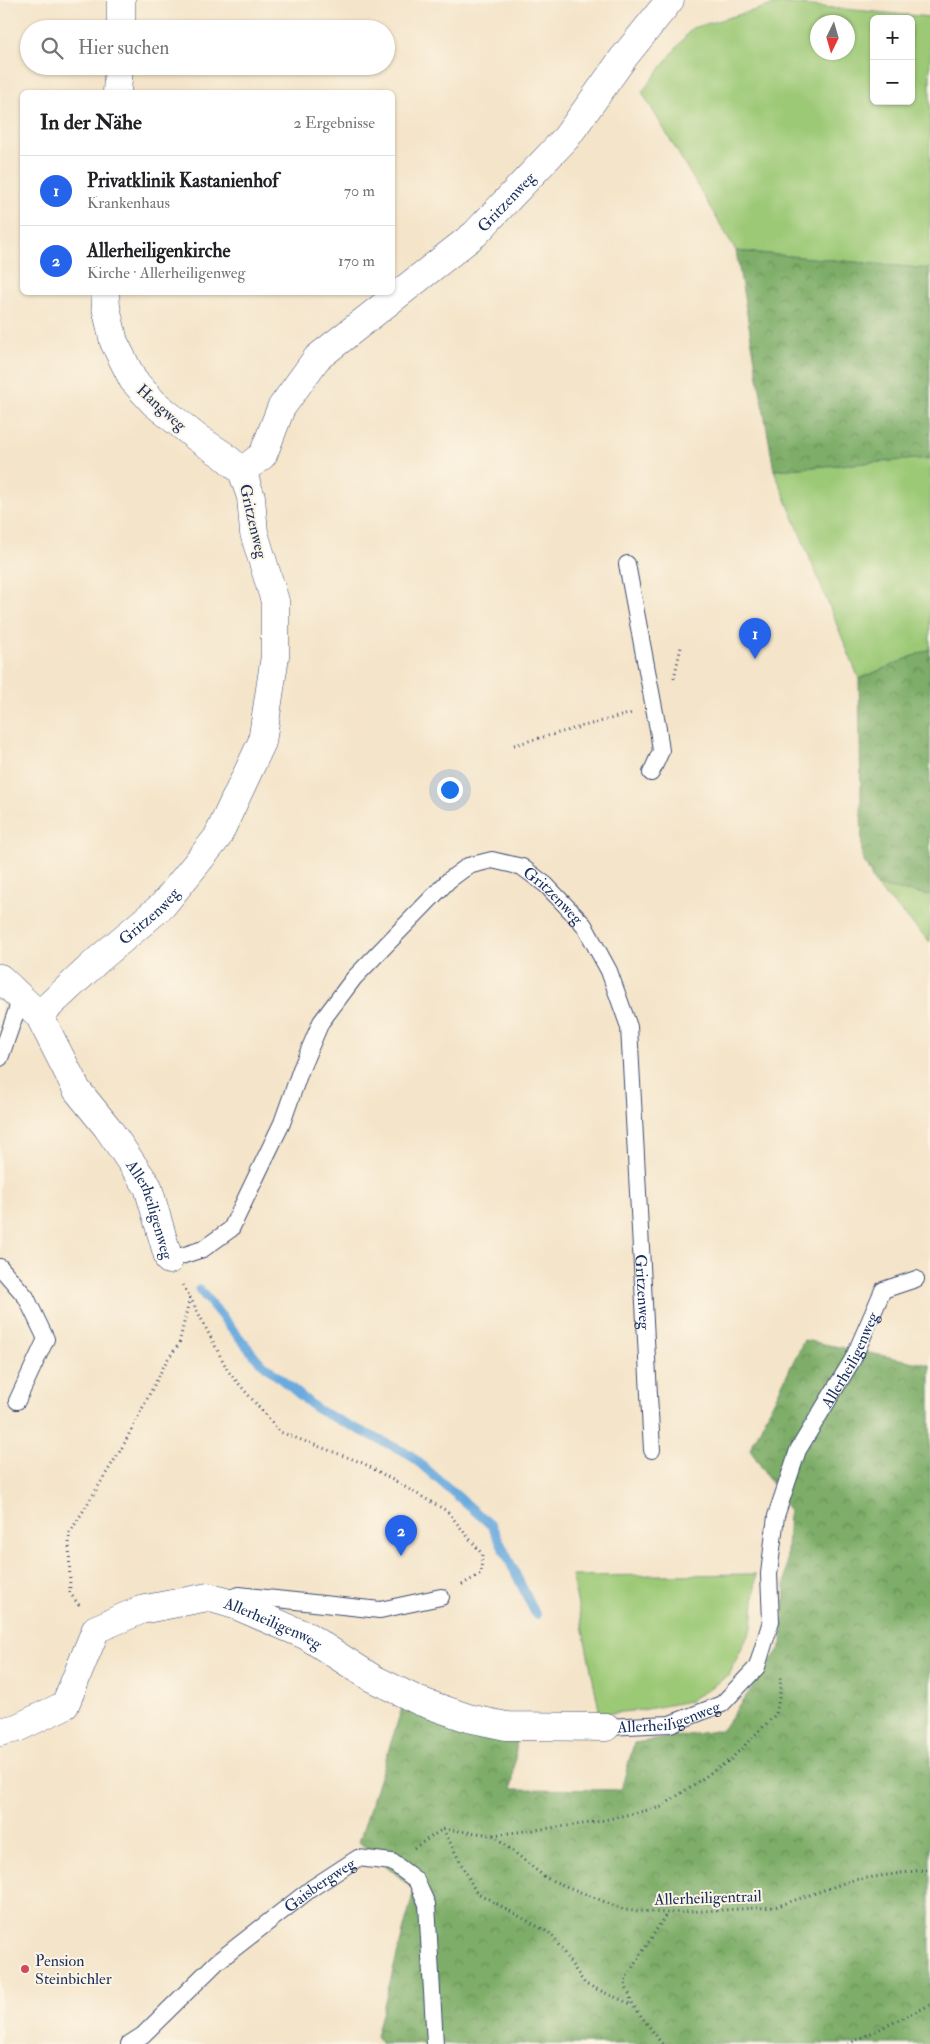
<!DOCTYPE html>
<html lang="de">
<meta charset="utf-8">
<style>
:root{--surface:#fff;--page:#f6f6f6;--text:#202124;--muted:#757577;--line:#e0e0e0;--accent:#2563eb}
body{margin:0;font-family:"IM FELL Double Pica",serif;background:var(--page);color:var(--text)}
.controls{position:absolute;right:15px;top:15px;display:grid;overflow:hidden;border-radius:8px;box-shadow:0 1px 4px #0004}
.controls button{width:45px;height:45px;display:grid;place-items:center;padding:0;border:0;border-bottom:1px solid var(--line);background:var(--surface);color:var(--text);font:25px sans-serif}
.compass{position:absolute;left:810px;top:15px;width:45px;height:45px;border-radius:50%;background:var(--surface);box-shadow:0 1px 4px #0004;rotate:185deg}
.you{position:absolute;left:449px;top:789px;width:18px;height:18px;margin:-12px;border:4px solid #fff;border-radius:50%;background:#1a73e8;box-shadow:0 0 0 8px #1a73e833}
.badge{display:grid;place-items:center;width:32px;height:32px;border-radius:50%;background:var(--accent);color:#fff;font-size:16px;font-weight:700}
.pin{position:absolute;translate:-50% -41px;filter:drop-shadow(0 1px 2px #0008)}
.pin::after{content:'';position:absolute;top:26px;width:18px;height:15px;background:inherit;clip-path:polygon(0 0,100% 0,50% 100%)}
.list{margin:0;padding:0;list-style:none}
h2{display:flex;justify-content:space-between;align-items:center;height:65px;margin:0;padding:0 20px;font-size:21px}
h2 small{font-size:16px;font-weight:400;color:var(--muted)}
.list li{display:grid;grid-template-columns:32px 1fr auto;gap:15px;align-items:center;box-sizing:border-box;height:70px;padding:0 20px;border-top:1px solid var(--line)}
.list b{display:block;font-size:19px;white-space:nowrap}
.list p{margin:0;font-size:16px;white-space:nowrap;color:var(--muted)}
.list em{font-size:16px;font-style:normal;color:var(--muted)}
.icon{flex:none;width:28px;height:28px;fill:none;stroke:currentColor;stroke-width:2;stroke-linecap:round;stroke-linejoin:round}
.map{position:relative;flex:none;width:930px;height:2044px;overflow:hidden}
.search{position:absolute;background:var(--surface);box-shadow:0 1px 4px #0004;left:20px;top:20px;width:375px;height:55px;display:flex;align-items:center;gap:12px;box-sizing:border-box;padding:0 18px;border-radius:28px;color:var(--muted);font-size:19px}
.panel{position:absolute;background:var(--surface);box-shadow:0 1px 4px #0004;left:20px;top:90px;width:375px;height:205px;border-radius:8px}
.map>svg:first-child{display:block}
.green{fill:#9cc976;stroke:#5c7c6a;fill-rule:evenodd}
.forest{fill:url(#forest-crowns);stroke:#4c6e62}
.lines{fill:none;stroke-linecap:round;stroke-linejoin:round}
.stream{stroke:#6baade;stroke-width:9}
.lane-casing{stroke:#3c4a6e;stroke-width:18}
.street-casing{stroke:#3c4a6e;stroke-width:29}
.path{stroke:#3c4a6e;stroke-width:3;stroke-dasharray:1 4;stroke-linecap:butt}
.lane{stroke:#fff;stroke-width:16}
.street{stroke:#fff;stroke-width:28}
.poi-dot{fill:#d1495b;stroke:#fcf5e5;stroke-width:2}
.labels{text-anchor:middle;stroke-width:4;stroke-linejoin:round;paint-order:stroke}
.street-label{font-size:16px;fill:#1b2f5e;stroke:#fcf5e5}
.poi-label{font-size:16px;fill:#1b2f5e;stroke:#fcf5e5;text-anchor:start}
</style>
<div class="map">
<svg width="930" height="2044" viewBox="0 0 930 2044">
<defs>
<pattern id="forest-crowns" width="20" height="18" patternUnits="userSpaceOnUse" patternTransform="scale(1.25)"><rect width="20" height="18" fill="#7dad67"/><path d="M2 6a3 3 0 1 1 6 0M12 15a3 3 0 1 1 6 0" fill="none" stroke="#668d58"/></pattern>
</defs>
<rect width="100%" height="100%" fill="#fcf5e5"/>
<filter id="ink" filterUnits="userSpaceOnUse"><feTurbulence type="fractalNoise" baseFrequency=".02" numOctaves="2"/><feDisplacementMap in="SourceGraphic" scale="10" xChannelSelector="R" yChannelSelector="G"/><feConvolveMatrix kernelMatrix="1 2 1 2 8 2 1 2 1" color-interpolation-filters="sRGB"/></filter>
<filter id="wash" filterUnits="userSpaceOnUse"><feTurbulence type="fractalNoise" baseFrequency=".0096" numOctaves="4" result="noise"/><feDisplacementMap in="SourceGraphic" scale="20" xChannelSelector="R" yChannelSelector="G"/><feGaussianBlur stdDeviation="1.12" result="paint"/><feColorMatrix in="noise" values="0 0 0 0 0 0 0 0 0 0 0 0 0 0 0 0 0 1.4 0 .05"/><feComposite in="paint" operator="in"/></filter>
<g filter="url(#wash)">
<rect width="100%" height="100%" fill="#f4e4c9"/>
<path class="green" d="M780 3 930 17V269L736 251 642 92 692 28ZM874 19H911V101H874ZM848 22V52H818V22Z
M930 458V649L859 679 774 470Z
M876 886 930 895V942Z
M756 1574 752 1627 729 1675 690 1701 642 1710 600 1714 572 1576Z"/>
<path class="forest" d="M736 251 930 269V458L774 470Z
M930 649V895L876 886 862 857 859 679Z
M804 1340 930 1365V2044H382L376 2036 414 1890 359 1842 402 1708 517 1739 512 1789 621 1790 634 1743 722 1730 782 1645 789 1511 750 1449Z"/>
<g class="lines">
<path class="stream" d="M199 1289 258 1360 318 1410 409 1454 492 1526 536 1615"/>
</g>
</g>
<g filter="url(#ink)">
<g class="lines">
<g class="lane-casing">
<g id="lane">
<path d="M627 564 658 729 661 751 651 773"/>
<path d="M0 1058 21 998"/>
<path id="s1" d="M169 1260 203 1249 231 1229 282 1123 301 1069 321 1022 354 978 449 880 468 866 492 860 522 867 546 885 584 925 609 971 629 1027 652 1450"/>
<path d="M0 1267 26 1297 46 1339 17 1401"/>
<path d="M229 1598 239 1595 380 1610 441 1597"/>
<path id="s2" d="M606 1727 670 1724 722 1704 757 1667 771 1621 769 1574 776 1516 798 1450 853 1359 883 1290 916 1279"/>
<path id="s3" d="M129 2044 143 2035 217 1962 312 1888 358 1858 392 1862 416 1880 427 1904 435 2044"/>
</g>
</g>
<g class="street-casing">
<g id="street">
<path d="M121 0V29"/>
<path d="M117 92 119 66"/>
<path id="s4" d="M242 471 263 455 281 408 317 358 475 234 566 138 624 57 670 0"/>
<path id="s5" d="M0 978 39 1015 77 1090 107 1127 148 1187 169 1260"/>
<path id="s6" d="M39 1015 98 960 163 905 217 838 262 742 275 656V601L254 533 251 497 242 471 223 455 196 437 154 403 133 380 114 342 106 307 105 292"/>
<path id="s7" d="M0 1732 17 1728 65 1705 96 1629 141 1610 208 1597 235 1605 307 1636 372 1678 419 1701 468 1718 506 1726 606 1727"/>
</g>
</g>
<path class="path" d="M674 678 681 647
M514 745 632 713
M190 1297 228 1371 280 1432 363 1463 447 1511 482 1554 481 1574 461 1585
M79 1605 70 1593 69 1534 123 1446 167 1360 179 1344 190 1297 183 1285
M443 1829 476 1892 551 1934 585 1984 633 2005
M493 1835 591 1823 661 1807 731 1759 776 1714 781 1687 780 1677
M414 1848 443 1829 493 1835 546 1878 625 1910 667 1913 775 1907 853 1880 930 1869
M662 2044 633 2005 624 1981 667 1913
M848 2044 930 2005"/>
<use href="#lane" class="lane"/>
<use href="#street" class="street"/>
</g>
</g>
<circle class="poi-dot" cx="25" cy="1969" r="5"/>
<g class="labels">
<g class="street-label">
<text dy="6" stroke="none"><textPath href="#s4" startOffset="384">Gritzenweg</textPath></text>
<text transform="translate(162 407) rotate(42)" y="6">Hangweg</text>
<text transform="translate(254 521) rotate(77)" y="6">Gritzenweg</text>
<text dy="6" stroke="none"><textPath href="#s1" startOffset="609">Gritzenweg</textPath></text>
<text dy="6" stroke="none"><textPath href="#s6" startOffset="148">Gritzenweg</textPath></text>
<text dy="6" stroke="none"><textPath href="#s5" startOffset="280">Allerheiligenweg</textPath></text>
<text dy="6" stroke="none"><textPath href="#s1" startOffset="1029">Gritzenweg</textPath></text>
<text dy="6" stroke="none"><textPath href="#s2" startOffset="498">Allerheiligenweg</textPath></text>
<text dy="6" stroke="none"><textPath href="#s7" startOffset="340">Allerheiligenweg</textPath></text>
<text dy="6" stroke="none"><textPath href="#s2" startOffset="64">Allerheiligenweg</textPath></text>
<text dy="6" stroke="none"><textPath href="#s3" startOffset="249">Gaisbergweg</textPath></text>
<text transform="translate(708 1897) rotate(-2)" y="6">Allerheiligentrail</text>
</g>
<g class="poi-label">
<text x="35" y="1966">Pension<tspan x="35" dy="18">Steinbichler</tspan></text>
</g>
</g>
</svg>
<div class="controls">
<button>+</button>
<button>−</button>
</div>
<svg class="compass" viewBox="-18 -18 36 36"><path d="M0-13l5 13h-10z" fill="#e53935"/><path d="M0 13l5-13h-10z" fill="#757577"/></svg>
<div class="you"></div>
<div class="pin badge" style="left:755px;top:659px">1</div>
<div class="pin badge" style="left:401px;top:1556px">2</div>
<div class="search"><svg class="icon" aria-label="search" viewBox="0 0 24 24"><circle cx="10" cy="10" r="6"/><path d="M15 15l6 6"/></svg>Hier suchen</div>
<section class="panel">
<h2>In der Nähe<small>2 Ergebnisse</small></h2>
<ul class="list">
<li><span class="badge">1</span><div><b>Privatklinik Kastanienhof</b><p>Krankenhaus</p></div><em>70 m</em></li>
<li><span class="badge">2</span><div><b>Allerheiligenkirche</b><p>Kirche · Allerheiligenweg</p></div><em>170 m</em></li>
</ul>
</section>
</div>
